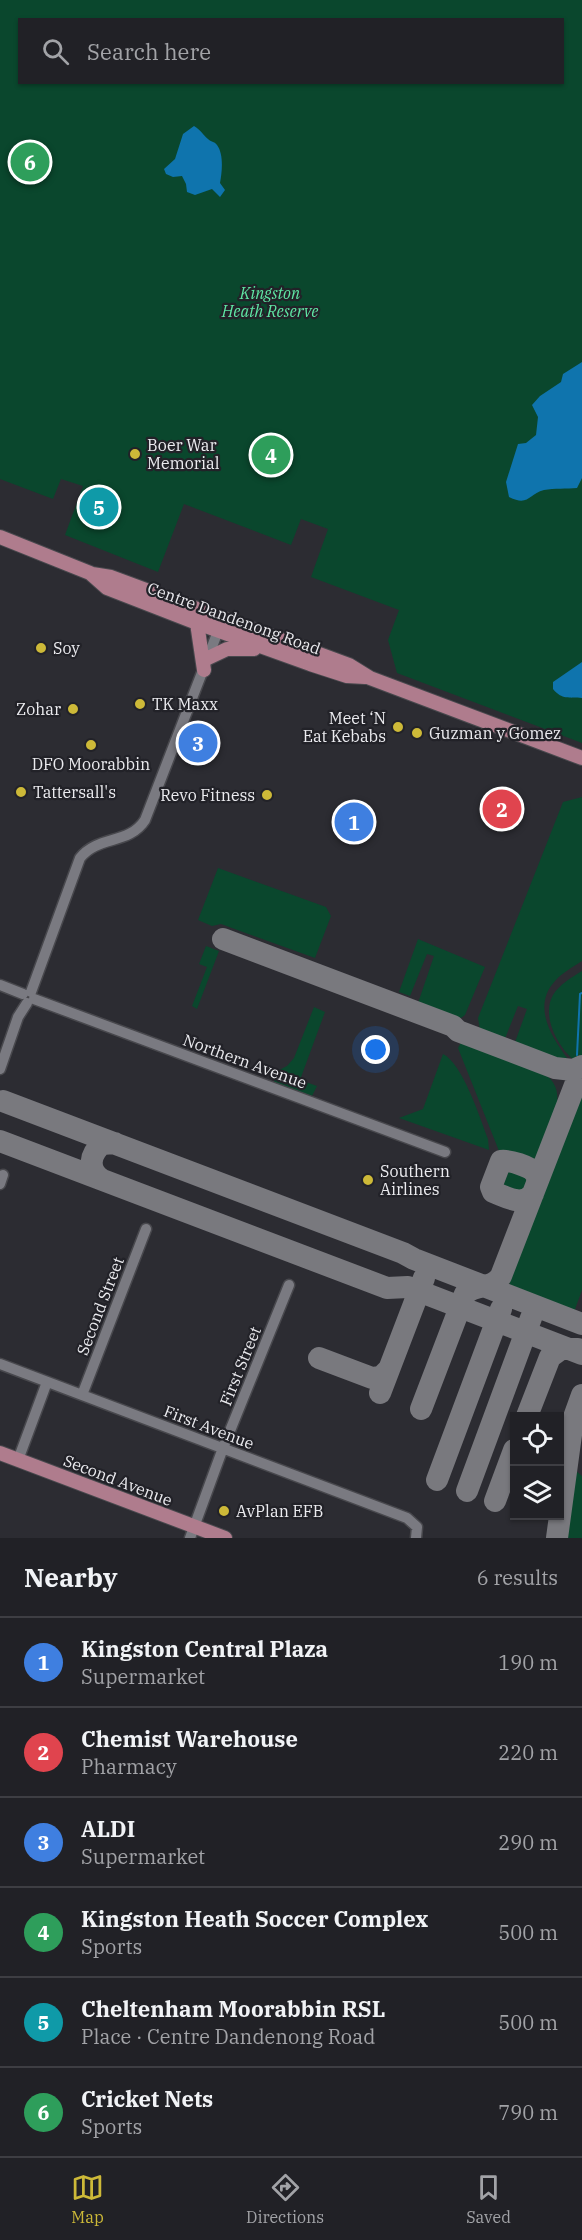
<!DOCTYPE html>
<meta charset="utf-8">
<style>
:root{--surface:#212126;--page:#2d2e32;--text:#f1f3f6;--muted:#a2a3a7;--line:#3e3e43;--accent:#cdb938}
body{margin:0;font-family:"IBM Plex Serif",serif;background:var(--page);color:var(--text)}
.controls{position:absolute;right:18px;bottom:18px;display:grid;overflow:hidden;border-radius:0px;box-shadow:0 2px 4px #0004}
.controls button{width:54px;height:54px;display:grid;place-items:center;padding:0;border:0;border-bottom:2px solid var(--line);background:var(--surface);color:var(--text);font:30px sans-serif}
.you{position:absolute;left:376px;top:1050px;width:21px;height:21px;margin:-15px;border:4px solid #fff;border-radius:50%;background:#1a73e8;box-shadow:0 0 0 9px #1a73e833}
.badge{display:grid;place-items:center;width:39px;height:39px;border-radius:50%;background:var(--accent);color:#fff;font-size:20px;font-weight:700}
.pin{position:absolute;translate:-50% -50%;border:3px solid #fff;box-shadow:0 2px 6px #0006}
.list{margin:0;padding:0;list-style:none}
h2{display:flex;justify-content:space-between;align-items:center;height:78px;margin:0;padding:0 24px;font-size:26px}
h2 small{font-size:20px;font-weight:400;color:var(--muted)}
.list li{display:grid;grid-template-columns:39px 1fr auto;gap:18px;align-items:center;box-sizing:border-box;height:90px;padding:0 24px;border-top:2px solid var(--line)}
.list b{display:block;font-size:22px;white-space:nowrap}
.list p{margin:0;font-size:20px;white-space:nowrap;color:var(--muted)}
.list em{font-size:20px;font-style:normal;color:var(--muted)}
.icon{flex:none;width:33px;height:33px;fill:none;stroke:currentColor;stroke-width:2;stroke-linecap:round;stroke-linejoin:round}
.map{position:relative;flex:none;width:582px;height:1538px;overflow:hidden}
.search{position:absolute;background:var(--surface);box-shadow:0 2px 4px #0004;left:18px;right:18px;top:18px;height:66px;display:flex;align-items:center;gap:15px;box-sizing:border-box;padding:0 21px;border-radius:0px;color:var(--muted);font-size:22px}
.sheet{height:618px;background:var(--surface)}
nav{display:flex;justify-content:space-around;align-items:center;box-sizing:border-box;height:84px;border-top:2px solid var(--line);background:var(--surface);font-size:16px;color:var(--muted)}
nav a{display:grid;justify-items:center;gap:3px}
nav .on{color:var(--accent)}
.map>svg:first-child{display:block}
.green{fill:#0a472d;fill-rule:evenodd}
.water{fill:#0f74ad}
.lines{fill:none;stroke-linecap:round;stroke-linejoin:round}
.stream{stroke:#0f74ad;stroke-width:2}
.taxiway{stroke:#79797e;stroke-width:22}
.minor-casing{stroke:#48484d;stroke-width:13}
.major-casing{stroke:#48484d;stroke-width:16}
.minor{stroke:#7a7a81;stroke-width:10}
.major{stroke:#af7c8d;stroke-width:14}
.poi-dot{fill:#cdb938;stroke:#222228;stroke-width:2}
.labels{text-anchor:middle;stroke-width:4.5;stroke-linejoin:round;paint-order:stroke}
.park-label{font-size:16px;font-style:italic;fill:#5fe6a4;stroke:#222228}
.poi-label{font-size:16px;fill:#ebebef;stroke:#222228;text-anchor:start}
.street-label{font-size:16px;fill:#ebebef;stroke:#222228}
</style>
<div class="map">
<svg width="582" height="1538" viewBox="0 0 582 1538">
<rect width="100%" height="100%" fill="#2c2c32"/>
<path class="green" d="M0 0H582V743L397 673 388 640 399 610 311 577 328 529 301 519 291 545 184 504 158 572 65 535 83 486 61 479 53 499 0 479ZM20 20H562V82H20Z
M582 797V961C573 967 562 973 555 981 532 1006 551 1036 567 1058V1062C551 1064 529 1051 514 1045L527 1009 518 1006 504 1041 480 1030 478 1018 563 802Z
M218 868 326 907 331 916 315 958 221 924 212 926 198 920Z
M418 939 485 967 465 1015 461 1018 418 1003 434 956 427 954 410 996 399 992Z
M206 946 219 951 197 1009 192 1006 207 967 199 964Z
M582 971V1056L574 1060C558 1047 541 1016 553 995 559 985 572 977 582 971Z
M314 1007 325 1012 300 1080 317 1086 312 1096 274 1082 277 1071 287 1066 294 1058Z
M462 1041C480 1048 497 1054 515 1061 552 1074 567 1083 551 1125 547 1137 544 1154 534 1162L499 1151 458 1048Z
M443 1054C463 1064 480 1118 488 1139L489 1150 399 1118 423 1109Z
M582 1080V1290L574 1312 514 1289C506 1283 510 1277 510 1269Z
M510 1168 524 1173 529 1180C527 1198 514 1193 502 1188Z
M576 1471 582 1476V1538H566Z"/>
<path class="water" d="M194 126C202 131 202 134 208 139 211 142 214 141 217 145 224 154 222 173 220 183L225 190 220 197 212 189 195 195 187 192 186 184 182 176 173 177 166 174 164 169 175 159 183 134Z
M582 362V478L577 488C567 489 554 488 544 490 528 494 529 507 509 497L506 482 518 444 526 443 536 435 538 417 532 405 540 396 561 382 563 374Z
M582 662V698C569 697 562 700 553 689V682Z"/>
<g class="lines">
<path class="stream" d="M577 1055 580 994 582 993"/>
<path class="taxiway" d="M223 939 453 1026 458 1031 555 1068 573 1070 582 1066
M3 1101 403 1253 414 1259 582 1324
M0 1141 387 1288 408 1287 582 1354
M101 1179C87 1169 90 1154 102 1144L115 1143
M533 1194C521 1207 507 1197 493 1192L491 1187 501 1161C509 1160 530 1166 535 1173 538 1176 537 1179 537 1183
M319 1358 372 1378 381 1377 388 1370
M380 1393 424 1278
M421 1409 465 1294C476 1283 492 1290 501 1276L582 1067
M527 1416 550 1357 561 1349H578
M437 1480 501 1309
M467 1491 531 1318
M495 1501 514 1450
M557 1538 573 1420 582 1395"/>
<g class="minor-casing">
<path id="minor" d="M0 985 23 994
M31 992 80 858C98 835 129 845 145 820L220 626
M34 999 445 1152
M0 1069 18 1017 27 1003
M0 1184 3 1175
M0 1364 407 1518 417 1527 416 1538
M82 1395 146 1229
M18 1460 47 1382
M190 1538 223 1448 289 1285"/>
</g>
<g class="major-casing">
<path id="major" d="M0 537 90 573 107 588 197 623 310 664 347 676 365 677
M92 574 111 577 349 665 370 678 582 758
M197 623 204 670
M208 658 227 649H254
M0 1453 225 1538"/>
</g>
<use href="#minor" class="minor"/>
<use href="#major" class="major"/>
</g>
<g class="poi-dot">
<circle cx="135" cy="454" r="6"/>
<circle cx="41" cy="648" r="6"/>
<circle cx="140" cy="704" r="6"/>
<circle cx="73" cy="709" r="6"/>
<circle cx="398" cy="727" r="6"/>
<circle cx="417" cy="733" r="6"/>
<circle cx="91" cy="745" r="6"/>
<circle cx="21" cy="792" r="6"/>
<circle cx="267" cy="795" r="6"/>
<circle cx="368" cy="1180" r="6"/>
<circle cx="224" cy="1511" r="6"/>
</g>
<g class="labels">
<g class="park-label">
<text x="270" y="299">Kingston<tspan x="270" dy="18">Heath Reserve</tspan></text>
</g>
<g class="poi-label">
<text x="147" y="451">Boer War<tspan x="147" dy="18">Memorial</tspan></text>
<text x="53" y="654">Soy</text>
<text x="152" y="710">TK Maxx</text>
<text x="61" y="715" text-anchor="end">Zohar</text>
<text x="386" y="724" text-anchor="end">Meet ‘N<tspan x="386" dy="18">Eat Kebabs</tspan></text>
<text x="429" y="739">Guzman y Gomez</text>
<text x="91" y="770" text-anchor="middle">DFO Moorabbin</text>
<text x="33" y="798">Tattersall's</text>
<text x="255" y="801" text-anchor="end">Revo Fitness</text>
<text x="380" y="1177">Southern<tspan x="380" dy="18">Airlines</tspan></text>
<text x="236" y="1517">AvPlan EFB</text>
</g>
<g class="street-label">
<text transform="translate(234 618) rotate(20)" y="6">Centre Dandenong Road</text>
<text transform="translate(245 1061) rotate(20)" y="6">Northern Avenue</text>
<text transform="translate(100 1306) rotate(-69)" y="6">Second Street</text>
<text transform="translate(240 1366) rotate(-68)" y="6">First Street</text>
<text transform="translate(209 1427) rotate(21)" y="6">First Avenue</text>
<text transform="translate(118 1480) rotate(21)" y="6">Second Avenue</text>
</g>
</g>
</svg>
<div class="controls">
<button><svg class="icon" aria-label="locate" viewBox="0 0 24 24"><circle cx="12" cy="12" r="6"/><path d="M12 2v4M12 18v4M2 12h4M18 12h4"/></svg></button>
<button><svg class="icon" aria-label="layers" viewBox="0 0 24 24"><path d="M12 4l9 5-9 5-9-5zM3 14l9 5 9-5"/></svg></button>
</div>
<div class="you"></div>
<div class="pin badge" style="left:354px;top:822px;background:#3f7fe0">1</div>
<div class="pin badge" style="left:502px;top:809px;background:#e0444e">2</div>
<div class="pin badge" style="left:198px;top:743px;background:#3f7fe0">3</div>
<div class="pin badge" style="left:271px;top:455px;background:#2e9e5b">4</div>
<div class="pin badge" style="left:99px;top:507px;background:#0f9aa8">5</div>
<div class="pin badge" style="left:30px;top:162px;background:#2e9e5b">6</div>
<div class="search"><svg class="icon" aria-label="search" viewBox="0 0 24 24"><circle cx="10" cy="10" r="6"/><path d="M15 15l6 6"/></svg>Search here</div>
</div>
<section class="sheet">
<h2>Nearby<small>6 results</small></h2>
<ul class="list">
<li><span class="badge" style="background:#3f7fe0">1</span><div><b>Kingston Central Plaza</b><p>Supermarket</p></div><em>190 m</em></li>
<li><span class="badge" style="background:#e0444e">2</span><div><b>Chemist Warehouse</b><p>Pharmacy</p></div><em>220 m</em></li>
<li><span class="badge" style="background:#3f7fe0">3</span><div><b>ALDI</b><p>Supermarket</p></div><em>290 m</em></li>
<li><span class="badge" style="background:#2e9e5b">4</span><div><b>Kingston Heath Soccer Complex</b><p>Sports</p></div><em>500 m</em></li>
<li><span class="badge" style="background:#0f9aa8">5</span><div><b>Cheltenham Moorabbin RSL</b><p>Place · Centre Dandenong Road</p></div><em>500 m</em></li>
<li><span class="badge" style="background:#2e9e5b">6</span><div><b>Cricket Nets</b><p>Sports</p></div><em>790 m</em></li>
</ul>
</section>
<nav>
<a class="on"><svg class="icon" aria-label="map" viewBox="0 0 24 24"><path d="M3 6l6-2 6 2 6-2v14l-6 2-6-2-6 2zM9 4v14M15 6v14"/></svg>Map</a>
<a><svg class="icon" aria-label="directions" viewBox="0 0 24 24"><path d="M12 3l9 9-9 9-9-9zM9 14v-3h6M13 9l2 2-2 2"/></svg>Directions</a>
<a><svg class="icon" aria-label="saved" viewBox="0 0 24 24"><path d="M7 4h10v16l-5-4-5 4z"/></svg>Saved</a>
</nav>
